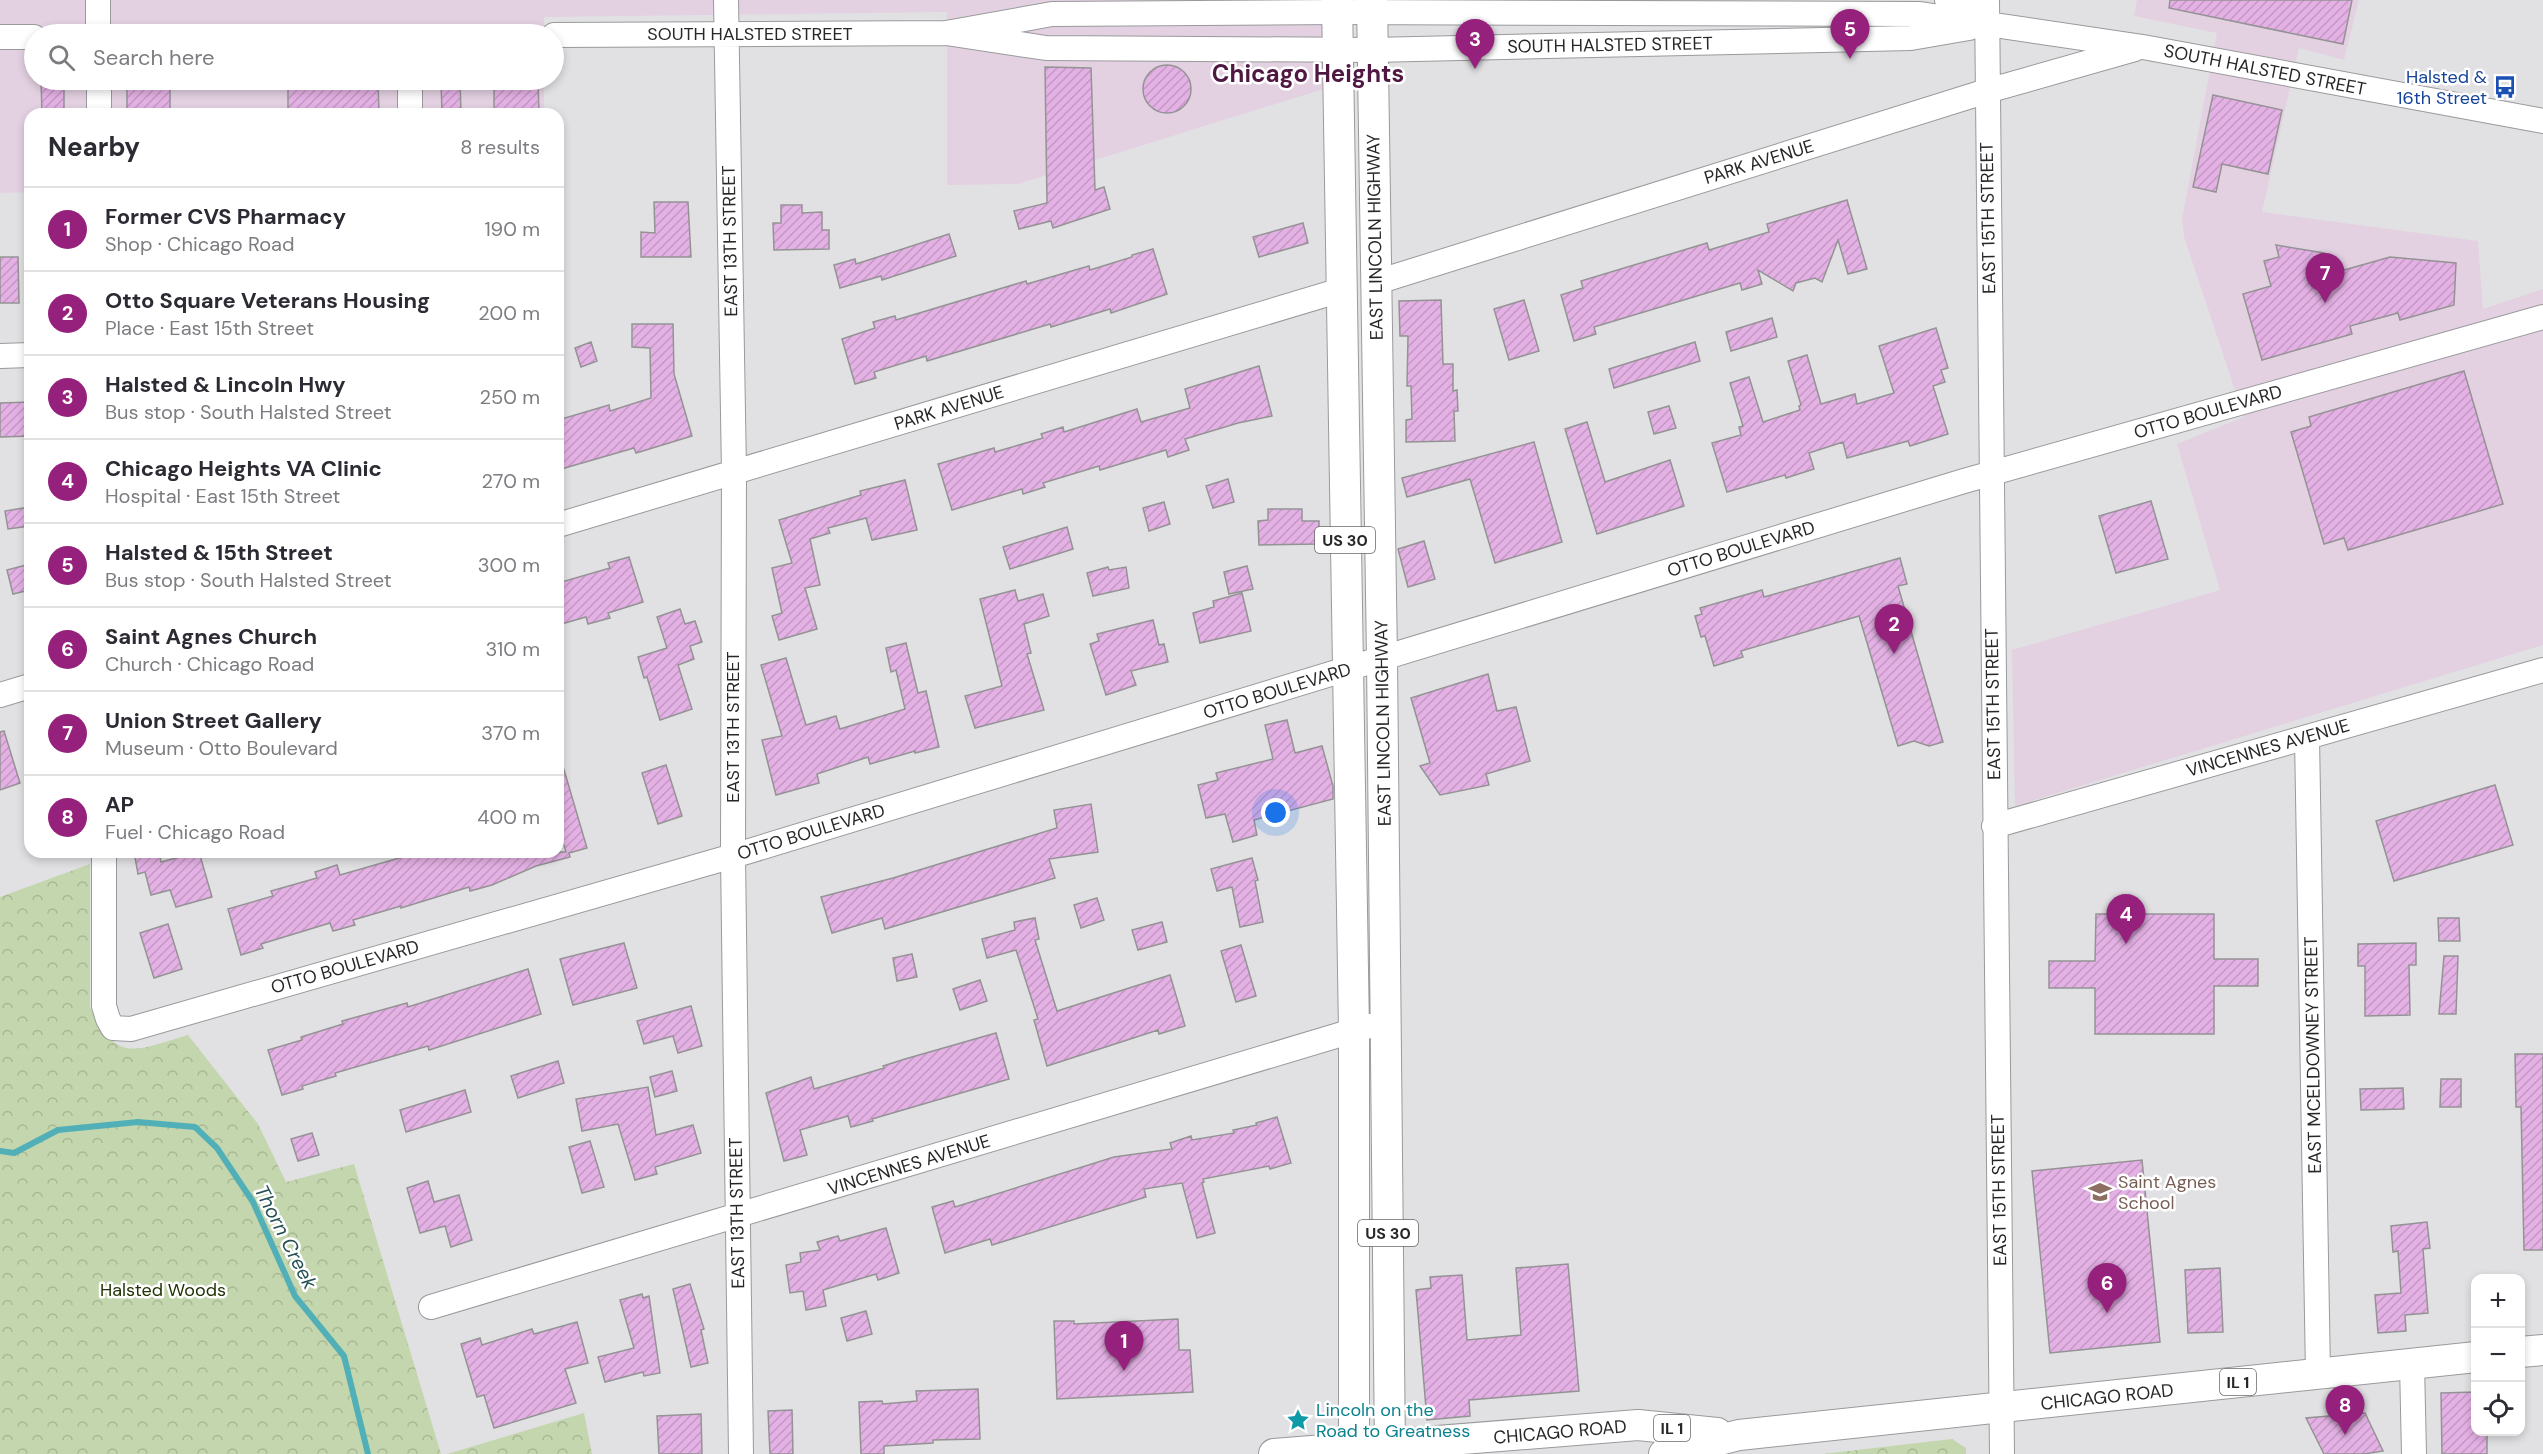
<!DOCTYPE html>
<meta charset="utf-8">
<style>
:root{--surface:#fff;--page:#f2f2f3;--text:#2b2b33;--muted:#7c7c81;--line:#e1e1e2;--accent:#96217d}
body{margin:0;font-family:"DM Sans",sans-serif;background:var(--page);color:var(--text)}
.controls{position:absolute;right:18px;bottom:18px;display:grid;overflow:hidden;border-radius:12px;box-shadow:0 3px 9px #0003}
.controls button{width:54px;height:54px;display:grid;place-items:center;padding:0;border:0;border-bottom:2px solid var(--line);background:var(--surface);color:var(--text);font:30px sans-serif}
.you{position:absolute;left:1276px;top:813px;width:21px;height:21px;margin:-15px;border:4px solid #fff;border-radius:50%;background:#1a73e8;box-shadow:0 0 0 9px #1a73e833}
.badge{display:grid;place-items:center;width:39px;height:39px;border-radius:50%;background:var(--accent);color:#fff;font-size:20px;font-weight:700}
.pin{position:absolute;translate:-50% -50px;filter:drop-shadow(0 2px 3px #0008)}
.pin::after{content:'';position:absolute;top:32px;width:21px;height:18px;background:inherit;clip-path:polygon(0 0,100% 0,50% 100%)}
.list{margin:0;padding:0;list-style:none}
h2{display:flex;justify-content:space-between;align-items:center;height:78px;margin:0;padding:0 24px;font-size:26px}
h2 small{font-size:20px;font-weight:400;color:var(--muted)}
.list li{display:grid;grid-template-columns:39px 1fr auto;gap:18px;align-items:center;box-sizing:border-box;height:84px;padding:0 24px;border-top:2px solid var(--line)}
.list b{display:block;font-size:22px;white-space:nowrap}
.list p{margin:0;font-size:20px;white-space:nowrap;color:var(--muted)}
.list em{font-size:20px;font-style:normal;color:var(--muted)}
.icon{flex:none;width:33px;height:33px;fill:none;stroke:currentColor;stroke-width:2;stroke-linecap:round;stroke-linejoin:round}
.map{position:relative;flex:none;width:2543px;height:1454px;overflow:hidden}
.search{position:absolute;background:var(--surface);box-shadow:0 3px 9px #0003;left:24px;top:24px;width:540px;height:66px;display:flex;align-items:center;gap:15px;box-sizing:border-box;padding:0 21px;border-radius:33px;color:var(--muted);font-size:22px}
.panel{position:absolute;background:var(--surface);box-shadow:0 3px 9px #0003;left:24px;top:108px;width:540px;height:750px;border-radius:18px}
.map>svg:first-child{display:block}
.commercial{fill:#e3d1e2}
.park{fill:url(#park-crowns)}
.lines{fill:none;stroke-linecap:round;stroke-linejoin:round}
.stream{stroke:#51b0b7;stroke-width:6}
.building{fill:url(#building-hatch);stroke:#949394;stroke-width:1.5}
.minor-casing{stroke:#9a9a9d;stroke-width:26}
.major-casing{stroke:#9a9a9d;stroke-width:32}
.minor{stroke:#fff;stroke-width:24}
.major{stroke:#fff;stroke-width:30}
.labels{text-anchor:middle;stroke-width:5;stroke-linejoin:round;paint-order:stroke}
.shield{fill:#fff;stroke:#686868;stroke-width:1.5}
.shield-label{font-size:16px;font-weight:bold;fill:#272728}
.street-label{font-size:18px;fill:#272728;stroke:#fff}
.transit-label{font-size:18px;fill:#164399;stroke:#fff;text-anchor:end}
.education-label{font-size:18px;fill:#785e54;stroke:#fff;text-anchor:start}
.park-label{font-size:18px;fill:#233305;stroke:#fff}
.culture-label{font-size:18px;fill:#0d838f;stroke:#fff;text-anchor:start}
.water-label{font-size:20px;font-style:italic;fill:#255054;stroke:#fff}
.district-label{font-size:24px;font-weight:bold;fill:#4f1842;stroke:#fff}
</style>
<div class="map">
<svg width="2543" height="1454" viewBox="0 0 2543 1454">
<defs>
<pattern id="park-crowns" width="20" height="18" patternUnits="userSpaceOnUse" patternTransform="scale(1.5)"><rect width="20" height="18" fill="#c3d6ad"/><path d="M2 6a3 3 0 1 1 6 0M12 15a3 3 0 1 1 6 0" fill="none" stroke="#a8b895"/></pattern>
<pattern id="building-hatch" width="6" height="6" patternUnits="userSpaceOnUse" patternTransform="scale(1.5)"><rect width="6" height="6" fill="#e4b1e5"/><path d="M-1 1l2-2M0 6l6-6M5 7l2-2" fill="none" stroke="#c498c4"/></pattern>
</defs>
<rect width="100%" height="100%" fill="#e1e1e4"/>
<path class="commercial" d="M0 0H1326L1327 88 1018 184 947 185V12L544 17V34H34V80H544V114H30V192L0 193Z
M2137 0H2359L2344 60 2299 48 2262 212 2478 241 2483 309 2543 289V645L2015 806 2012 650 2220 590 2177 444 2244 417 2184 237 2182 219 2217 33 2134 16Z"/>
<path class="park" d="M90 864V1007C117 1065 136 1050 188 1035L258 1124 286 1182 354 1164 441 1454H0V897Z
M584 1413 592 1454H447Z
M1952 1439 1966 1448V1454H1822Z"/>
<g class="lines">
<path class="stream" d="M0 1151 14 1153 58 1130 138 1122 195 1127 217 1148 253 1202 295 1296 344 1356 368 1454"/>
</g>
<path class="building" d="M2170 0H2352L2343 44 2169 8Z
M1143 89a24 24 0 1 1 48 0a24 24 0 1 1-48 0Z
M1045 67 1091 68 1095 190 1104 187 1110 209 1053 228 1051 221 1019 229 1014 211 1047 203Z
M41 80H64V114H42Z
M127 80H170V114H127Z
M288 80H378L379 114H288Z
M441 80H460L461 114H442Z
M494 80H538L539 114H494Z
M2213 95 2282 110 2268 174 2222 164 2216 192 2193 187Z
M1847 200 1867 269 1848 274 1838 240 1822 282 1815 278 1796 283 1793 291 1758 270 1762 284 1742 290 1740 283 1594 327 1596 334 1574 341 1561 295 1583 288 1581 281 1707 243 1709 250 1769 232 1767 224Z
M654 202H688L691 257H641V232L655 233Z
M781 205H802V213L822 212V230H829V249L774 250 773 223H781Z
M1303 223 1308 243 1259 257 1253 237Z
M949 234 956 256 882 280 881 276 840 288 834 265 855 259 856 264Z
M2276 245 2324 253 2330 274 2390 257 2456 263 2454 305 2400 320 2398 313 2350 326 2352 334 2262 360 2243 294 2271 286 2264 261 2279 257Z
M1153 249 1167 294 1111 313 1110 309 1051 327 1050 324 927 361 926 356 874 372 876 378 855 384 842 339 875 328 873 322 895 316 896 320 1026 281 1027 284 1089 266 1090 270 1132 257V255Z
M0 257H18L19 303H0Z
M1441 300 1443 364H1453V391L1457 390 1458 411H1454L1455 441 1406 442V420L1412 419 1411 386H1407L1408 336H1400L1399 301Z
M1524 300 1539 351 1509 360 1494 309Z
M1772 318 1777 337 1731 351 1726 332Z
M632 324H673L674 374 692 436 636 453 634 448 558 470V420L609 405 610 411 651 398 650 348 632 347Z
M1936 328 1948 368 1941 370 1945 382 1933 386 1948 434 1910 446 1908 441 1847 458 1843 442 1809 453 1814 469 1786 478 1785 475 1727 492 1712 443 1741 435 1739 427 1743 426 1730 383 1749 377 1763 422 1800 410 1799 406 1801 405 1788 361 1807 355 1821 404 1855 394 1857 404 1894 393 1879 346Z
M591 342 597 361 581 367 575 348Z
M1695 342 1700 361 1614 388 1609 369Z
M1259 366 1272 416 1238 423 1185 439 1189 450 1168 457 1166 450 1100 470 1099 466 1043 483 1045 487 1023 494 1022 489 952 510 938 464 994 448 995 452 1043 438 1041 434 1063 427 1064 432 1137 409 1141 422 1190 408 1185 389Z
M2464 371 2503 504 2348 550 2344 538 2324 544 2291 432 2311 426 2309 417Z
M30 402V436L0 437V403Z
M1669 406 1676 428 1654 434 1648 412Z
M1587 422 1605 482 1670 460 1684 506 1597 534 1565 429Z
M1534 442 1562 542 1495 563 1470 479 1407 497 1402 478Z
M1228 479 1234 502 1213 508 1206 486Z
M905 480 917 530 872 540 866 518 828 528 830 533 810 539 820 585 805 588 817 629 779 640 772 616 782 613 772 568 792 563 779 520 861 495 860 491Z
M2151 501 2168 559 2116 573 2099 516Z
M1164 502 1170 524 1149 531 1143 508Z
M30 507V526L8 529 5 511Z
M1268 509H1302V521H1319V544L1259 545 1258 521 1268 520Z
M1067 527 1073 549 1010 569 1003 547Z
M1424 541 1435 579 1408 587 1398 549Z
M629 557 643 602 608 613 610 618 588 624 586 617 558 625V583L610 568 608 563Z
M1900 558 1907 584 1898 586 1943 742 1929 746 1914 741 1898 746 1859 616 1741 651 1743 657 1714 666 1705 636 1701 637 1695 616 1702 614 1700 608 1762 590 1764 597Z
M30 564V590L13 594 7 570Z
M1247 566 1253 589 1229 594 1224 572Z
M1108 567 1109 570 1126 567 1129 588 1093 596 1087 573Z
M1015 590 1018 601 1043 594 1049 616 1024 624 1031 653 1027 654 1044 710 975 728 965 696 1002 686 980 599Z
M1242 593 1251 631 1200 643 1193 613 1214 607 1213 601Z
M680 609 685 624 695 621 702 642 690 646 694 659 678 665 692 709 660 720 647 677 644 678 638 657 667 648 657 617Z
M1153 620 1159 645 1164 644 1168 662 1131 671 1136 685 1106 695 1090 644 1099 641 1097 634Z
M906 643 918 693 926 691 939 747 915 753V751L870 764 868 757 817 774 819 783 776 795 762 740 782 736 761 665 786 658 806 725 836 716 840 729 905 709 896 670 891 672 886 648Z
M1488 674 1497 711 1516 707 1530 761 1486 774 1489 785 1440 795 1420 766 1430 763 1411 698Z
M1287 720 1295 753 1322 746 1333 786V799L1254 820 1257 835 1233 842 1225 814 1206 818 1198 785 1218 780 1216 773 1273 759 1265 725Z
M4 731 20 783 0 790V732Z
M562 763 587 848 569 853 570 857 536 866 492 885 470 891 469 887 401 908V906L353 920 355 925 333 931 330 923 261 944 263 948 241 955 228 909 273 896 271 891 317 878 315 872 337 865 340 875 420 852H566L558 826V764Z
M666 765 682 816 658 824 642 773Z
M2495 785 2513 845 2394 881 2376 821Z
M1091 804 1098 852 1049 859 1055 878 885 929 882 918 832 933 821 897 893 878 1057 828 1054 810Z
M134 852H159L161 862 199 852 212 897 176 907 170 890 151 895 145 872 138 874Z
M1252 858 1258 880 1255 881 1263 922 1240 927 1232 887 1217 891 1211 869Z
M1097 898 1104 920 1081 928 1074 905Z
M2096 914H2214V959H2258V986H2214V1034H2095V988H2049V961H2095Z
M1035 918 1039 939 1035 940 1057 1011 1170 975 1185 1026 1159 1034 1158 1030 1047 1066 1034 1020 1038 1019 1016 950 987 958 982 939 1015 930 1014 922Z
M2438 918H2459L2460 941H2439Z
M1162 922 1167 942 1138 950 1132 930Z
M168 924 182 969 154 978 140 933Z
M624 943 637 988 573 1005 560 959Z
M2416 943V965H2409L2410 1015 2365 1016V966H2358V944Z
M1241 945 1256 996 1236 1002 1221 951Z
M912 954 917 977 897 981 893 958Z
M2444 956H2458L2456 1014H2439Z
M528 969 541 1014 429 1050 428 1046 335 1073 336 1076 302 1086 303 1089 282 1095 268 1050 302 1040 301 1037 343 1024 342 1021 407 1003 408 1007Z
M980 980 987 1001 960 1010 953 989Z
M691 1006 702 1046 678 1053 673 1036 644 1044 637 1021Z
M996 1033 1009 1079 872 1119 873 1121 851 1127 848 1116 800 1130 807 1155 784 1161 766 1093 811 1077 814 1089 884 1068 883 1066 905 1059Z
M2515 1054H2543V1250H2524L2521 1107H2516Z
M558 1061 564 1083 518 1098 511 1076Z
M672 1071 677 1091 655 1097 650 1077Z
M2441 1079H2461V1107H2440Z
M648 1087 656 1135 693 1125 701 1153 655 1167 657 1174 635 1180 618 1124 582 1131 576 1099Z
M2403 1088 2404 1109 2361 1110 2360 1089Z
M465 1090 471 1112 406 1132 400 1110Z
M1277 1117 1291 1163 1270 1169 1269 1166 1203 1179 1204 1182 1202 1183 1215 1233 1197 1238 1182 1183 1144 1189 1146 1197 992 1245 990 1239 945 1253 932 1207 953 1201 955 1207 1114 1157 1172 1149 1170 1143 1191 1136 1192 1140 1234 1133 1233 1130 1257 1125 1256 1123Z
M312 1133 319 1155 298 1161 291 1139Z
M590 1141 604 1187 582 1193 569 1147Z
M2142 1160 2160 1342 2050 1353 2032 1171Z
M428 1181 434 1202 459 1195 472 1240 451 1247 445 1226 420 1233 407 1188Z
M2427 1222 2430 1248 2423 1249 2428 1313 2405 1315 2406 1331 2378 1333 2375 1295 2401 1293 2398 1251 2393 1252 2391 1226Z
M886 1228 899 1273 878 1280 876 1274 823 1290 826 1306 806 1310 803 1291 790 1293 786 1265 801 1262 800 1253 820 1250 817 1242 838 1236 840 1241Z
M1568 1264 1579 1391 1469 1400 1470 1416 1427 1420 1416 1290 1431 1288 1430 1277 1462 1275 1467 1340 1521 1335 1516 1268Z
M2220 1268 2223 1332 2188 1333 2185 1270Z
M690 1284 704 1329 701 1330 708 1363 691 1367 673 1289Z
M642 1294 643 1298 649 1296 660 1373 644 1376 643 1372 605 1382 598 1357 634 1348 620 1300Z
M866 1311 872 1334 847 1341 841 1318Z
M1178 1319 1179 1350H1190L1193 1392 1057 1399 1054 1321H1074V1324Z
M577 1322 588 1363 565 1369 576 1403 494 1428 484 1395 477 1397 461 1344 480 1338 482 1345 532 1329 534 1334Z
M978 1389 980 1439 933 1440V1443L884 1446V1454H861L859 1402 882 1401 883 1404 917 1401 916 1391Z
M2475 1392V1431H2487V1454H2442L2441 1393Z
M792 1410 793 1454H770L768 1411Z
M2365 1413 2383 1451 2364 1454H2324L2306 1418Z
M701 1414 702 1454H659L657 1416Z"/>
<g class="lines">
<g class="minor-casing">
<path id="minor" d="M98 0V34
M726 0 734 472 733 856 741 1454
M1947 0 1967 8 1980 20
M1987 0 2002 1454
M946 33 1052 14 1337 12 1920 14 2143 47 2543 121
M554 35 946 33 1046 48 1372 50 1911 38 1969 28
M0 37H34
M99 80V114
M410 80V114
M1377 282 1987 91 2135 49
M0 356 30 355
M558 525 1341 290
M0 695 30 686
M2307 737 2318 1374
M1994 826 2543 670
M104 852V1006L108 1019 113 1028 131 1029 733 856 1964 481 2543 317
M431 1307 1369 1026
M2412 1364 2414 1454"/>
</g>
<g class="major-casing">
<path id="major" d="M1337 0 1354 1031V1454
M1372 0 1382 659 1390 1454
M2520 1352 2543 1350
M1274 1454 1638 1425 1717 1433
M1664 1454 1739 1435 2476 1357"/>
</g>
<use href="#minor" class="minor"/>
<use href="#major" class="major"/>
</g>
<defs>
<g id="bus-bare" transform="scale(1.8)"><path d="M-5-6H5V4H4V6H2V4H-2V6H-4V4H-5ZM-3.5-4V0h7V-4ZM-3.5 1.2v1.5H-2V1.2ZM2 1.2v1.5H3.5V1.2Z" fill="#1a4fb4" stroke="#fff" stroke-width="2.5" paint-order="stroke"/></g>
<g id="school-bare" transform="scale(1.8)"><path d="M0-5L7-2L0 1L-7-2ZM-4 1L0 2.5L4 1V4Q0 6-4 4Z" fill="#8d6e63" stroke="#fff" stroke-width="2.5" paint-order="stroke"/></g>
<g id="sight-bare" transform="scale(1.8)"><path d="M0-6L1.8-2.2L6-1.7L2.9 1.2L3.7 5.4L0 3.3L-3.7 5.4L-2.9 1.2L-6-1.7L-1.8-2.2Z" fill="#0f9aa8" stroke="#fff" stroke-width="2.5" paint-order="stroke"/></g>
</defs>
<g fill-rule="evenodd">
<use href="#bus-bare" x="2505" y="87"/>
<use href="#school-bare" x="2100" y="1192"/>
<use href="#sight-bare" x="1298" y="1420"/>
</g>
<g class="labels">
<g class="shield">
<rect x="1315" y="527" width="60" height="26" rx="4.5"/>
<rect x="1358" y="1220" width="60" height="26" rx="4.5"/>
<rect x="2220" y="1369" width="36" height="26" rx="4.5"/>
<rect x="1654" y="1415" width="36" height="26" rx="4.5"/>
</g>
<g class="shield-label">
<text x="1345" y="546">US 30</text>
<text x="1388" y="1239">US 30</text>
<text x="2238" y="1388">IL 1</text>
<text x="1672" y="1434">IL 1</text>
</g>
<g class="street-label">
<text x="750" y="40">SOUTH HALSTED STREET</text>
<text transform="translate(1610 45) rotate(-1)" y="6">SOUTH HALSTED STREET</text>
<text transform="translate(2265 70) rotate(11)" y="6">SOUTH HALSTED STREET</text>
<text transform="translate(1759 162) rotate(-17)" y="6">PARK AVENUE</text>
<text transform="translate(1988 218) rotate(-91)" y="6">EAST 15TH STREET</text>
<text transform="translate(1375 237) rotate(-91)" y="6">EAST LINCOLN HIGHWAY</text>
<text transform="translate(730 241) rotate(-91)" y="6">EAST 13TH STREET</text>
<text transform="translate(949 408) rotate(-17)" y="6">PARK AVENUE</text>
<text transform="translate(2208 412) rotate(-16)" y="6">OTTO BOULEVARD</text>
<text transform="translate(1741 549) rotate(-17)" y="6">OTTO BOULEVARD</text>
<text transform="translate(1277 691) rotate(-17)" y="6">OTTO BOULEVARD</text>
<text transform="translate(1993 704) rotate(-91)" y="6">EAST 15TH STREET</text>
<text transform="translate(1383 723) rotate(-91)" y="6">EAST LINCOLN HIGHWAY</text>
<text transform="translate(733 727) rotate(-90)" y="6">EAST 13TH STREET</text>
<text transform="translate(2268 748) rotate(-16)" y="6">VINCENNES AVENUE</text>
<text transform="translate(811 832) rotate(-17)" y="6">OTTO BOULEVARD</text>
<text transform="translate(345 967) rotate(-16)" y="6">OTTO BOULEVARD</text>
<text transform="translate(2313 1055) rotate(-91)" y="6">EAST MCELDOWNEY STREET</text>
<text transform="translate(909 1165) rotate(-17)" y="6">VINCENNES AVENUE</text>
<text transform="translate(1999 1190) rotate(-91)" y="6">EAST 15TH STREET</text>
<text transform="translate(737 1213) rotate(-91)" y="6">EAST 13TH STREET</text>
<text transform="translate(2107 1397) rotate(-6)" y="6">CHICAGO ROAD</text>
<text transform="translate(1560 1432) rotate(-5)" y="6">CHICAGO ROAD</text>
</g>
<g class="transit-label">
<text x="2487" y="83">Halsted &amp;<tspan x="2487" dy="21">16th Street</tspan></text>
</g>
<g class="education-label">
<text x="2118" y="1188">Saint Agnes<tspan x="2118" dy="21">School</tspan></text>
</g>
<g class="park-label">
<text x="163" y="1296">Halsted Woods</text>
</g>
<g class="culture-label">
<text x="1316" y="1416">Lincoln on the<tspan x="1316" dy="21">Road to Greatness</tspan></text>
</g>
<g class="water-label">
<text transform="translate(286 1237) rotate(63)" y="7">Thorn Creek</text>
</g>
<g class="district-label">
<text x="1308" y="82">Chicago Heights</text>
</g>
</g>
</svg>
<div class="controls">
<button>+</button>
<button>−</button>
<button><svg class="icon" aria-label="locate" viewBox="0 0 24 24"><circle cx="12" cy="12" r="6"/><path d="M12 2v4M12 18v4M2 12h4M18 12h4"/></svg></button>
</div>
<div class="you"></div>
<div class="pin badge" style="left:1124px;top:1371px">1</div>
<div class="pin badge" style="left:1894px;top:654px">2</div>
<div class="pin badge" style="left:1475px;top:69px">3</div>
<div class="pin badge" style="left:2126px;top:944px">4</div>
<div class="pin badge" style="left:1850px;top:59px">5</div>
<div class="pin badge" style="left:2107px;top:1313px">6</div>
<div class="pin badge" style="left:2325px;top:303px">7</div>
<div class="pin badge" style="left:2345px;top:1435px">8</div>
<div class="search"><svg class="icon" aria-label="search" viewBox="0 0 24 24"><circle cx="10" cy="10" r="6"/><path d="M15 15l6 6"/></svg>Search here</div>
<section class="panel">
<h2>Nearby<small>8 results</small></h2>
<ul class="list">
<li><span class="badge">1</span><div><b>Former CVS Pharmacy</b><p>Shop · Chicago Road</p></div><em>190 m</em></li>
<li><span class="badge">2</span><div><b>Otto Square Veterans Housing</b><p>Place · East 15th Street</p></div><em>200 m</em></li>
<li><span class="badge">3</span><div><b>Halsted &amp; Lincoln Hwy</b><p>Bus stop · South Halsted Street</p></div><em>250 m</em></li>
<li><span class="badge">4</span><div><b>Chicago Heights VA Clinic</b><p>Hospital · East 15th Street</p></div><em>270 m</em></li>
<li><span class="badge">5</span><div><b>Halsted &amp; 15th Street</b><p>Bus stop · South Halsted Street</p></div><em>300 m</em></li>
<li><span class="badge">6</span><div><b>Saint Agnes Church</b><p>Church · Chicago Road</p></div><em>310 m</em></li>
<li><span class="badge">7</span><div><b>Union Street Gallery</b><p>Museum · Otto Boulevard</p></div><em>370 m</em></li>
<li><span class="badge">8</span><div><b>AP</b><p>Fuel · Chicago Road</p></div><em>400 m</em></li>
</ul>
</section>
</div>
